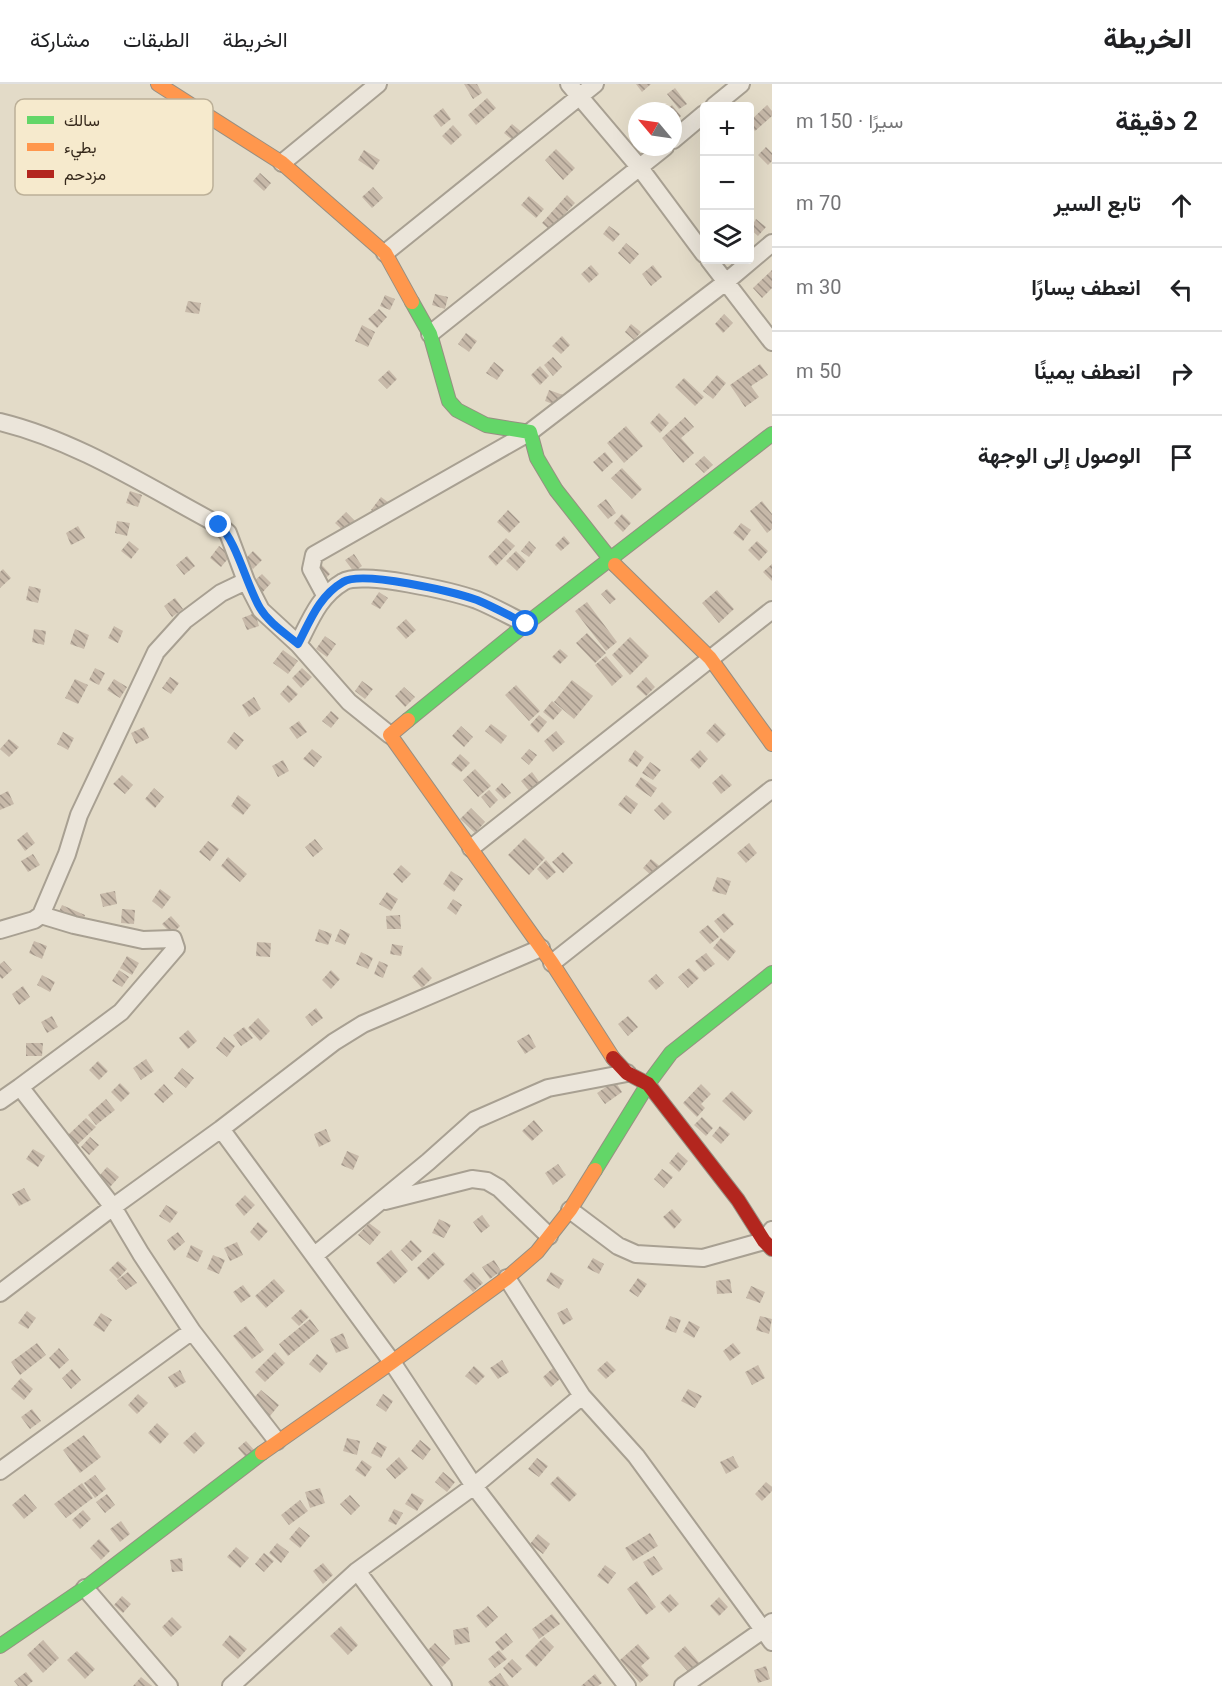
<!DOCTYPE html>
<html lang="ar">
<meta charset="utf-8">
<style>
:root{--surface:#fff;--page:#f6f6f6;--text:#202124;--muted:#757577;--line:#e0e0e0}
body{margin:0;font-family:Georgia,Vazirmatn,serif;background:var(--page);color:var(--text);direction:rtl}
.controls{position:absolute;right:18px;top:18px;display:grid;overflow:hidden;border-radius:6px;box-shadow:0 6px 24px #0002}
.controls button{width:54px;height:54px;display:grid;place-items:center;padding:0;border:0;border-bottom:2px solid var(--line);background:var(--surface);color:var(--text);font:30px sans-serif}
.compass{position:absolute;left:628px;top:18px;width:54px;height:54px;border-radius:50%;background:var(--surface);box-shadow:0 6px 24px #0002;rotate:299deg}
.stop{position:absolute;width:18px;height:18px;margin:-14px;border:4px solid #1a73e8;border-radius:50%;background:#fff}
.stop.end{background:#1a73e8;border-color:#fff;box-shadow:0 2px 6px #0008}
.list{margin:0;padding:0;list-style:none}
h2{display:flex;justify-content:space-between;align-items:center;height:78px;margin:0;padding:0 24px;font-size:26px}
h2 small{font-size:20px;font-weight:400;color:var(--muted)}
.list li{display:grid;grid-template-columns:39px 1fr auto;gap:18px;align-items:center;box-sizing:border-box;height:84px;padding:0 24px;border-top:2px solid var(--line)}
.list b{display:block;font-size:22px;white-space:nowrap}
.list em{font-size:20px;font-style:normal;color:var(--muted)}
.icon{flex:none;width:33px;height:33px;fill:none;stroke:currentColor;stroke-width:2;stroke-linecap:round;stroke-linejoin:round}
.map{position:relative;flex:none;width:772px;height:1602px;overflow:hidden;direction:ltr}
header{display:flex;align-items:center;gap:36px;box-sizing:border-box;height:84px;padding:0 30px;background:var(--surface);border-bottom:2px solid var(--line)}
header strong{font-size:28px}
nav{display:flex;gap:33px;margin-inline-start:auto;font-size:21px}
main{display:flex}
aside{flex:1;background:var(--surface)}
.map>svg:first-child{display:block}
.building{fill:url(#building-back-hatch)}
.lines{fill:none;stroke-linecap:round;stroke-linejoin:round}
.street-casing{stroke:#a8a092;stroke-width:20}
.fast-casing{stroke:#978f82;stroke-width:16}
.slow-casing{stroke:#978f82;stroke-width:16}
.jam-casing{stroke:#978f82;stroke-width:16}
.street{stroke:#ebe5da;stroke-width:16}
.fast{stroke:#63d668;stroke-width:14}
.slow{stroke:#ff974d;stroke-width:14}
.jam{stroke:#b3261e;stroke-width:14}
.route{stroke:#1a73e8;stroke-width:8}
.key{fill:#f6eacd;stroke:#bcb098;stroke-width:1.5}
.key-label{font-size:16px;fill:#35281b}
</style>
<header>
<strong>الخريطة</strong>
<nav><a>الخريطة</a><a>الطبقات</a><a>مشاركة</a></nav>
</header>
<main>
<aside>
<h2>2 دقيقة<small>سيرًا · 150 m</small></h2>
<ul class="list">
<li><svg class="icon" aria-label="ahead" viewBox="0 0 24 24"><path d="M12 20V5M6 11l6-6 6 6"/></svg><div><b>تابع السير</b></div><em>70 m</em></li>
<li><svg class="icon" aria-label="left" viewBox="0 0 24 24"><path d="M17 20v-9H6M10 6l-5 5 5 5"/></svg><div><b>انعطف يسارًا</b></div><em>30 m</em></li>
<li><svg class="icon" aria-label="right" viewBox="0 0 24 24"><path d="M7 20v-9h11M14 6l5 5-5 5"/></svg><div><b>انعطف يمينًا</b></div><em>50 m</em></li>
<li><svg class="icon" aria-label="arrive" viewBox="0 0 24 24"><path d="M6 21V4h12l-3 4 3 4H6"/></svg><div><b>الوصول إلى الوجهة</b></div></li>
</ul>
</aside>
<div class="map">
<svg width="772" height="1602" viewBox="0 0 772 1602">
<defs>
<pattern id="building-back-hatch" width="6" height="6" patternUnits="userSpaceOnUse" patternTransform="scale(1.5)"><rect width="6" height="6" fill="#c7b9a9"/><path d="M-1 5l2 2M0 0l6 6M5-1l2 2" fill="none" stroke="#a29689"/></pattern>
</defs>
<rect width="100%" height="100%" fill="#e3dbc8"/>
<path class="building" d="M464 0H477L482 9 473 15Z
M636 0H651L642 8Z
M675 4 687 20 679 25 667 10Z
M487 14 496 24 476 41 468 31Z
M672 21 681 32 673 40V27H666Z
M767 21 772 27V32L755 47 750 41V37Z
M443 24 451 35 441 43 433 32Z
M512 40 523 49 515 58 504 49Z
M453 41 462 51 451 61 442 52Z
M766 63 772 69V77L768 81 758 71Z
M556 65 575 84 563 96 545 76Z
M364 66 380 76 373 86 358 76Z
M260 89 271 99 264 107 253 97Z
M373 103 383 114 372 124 362 113Z
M567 111 575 119 550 146 542 139Z
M529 112 544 125 536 134 521 121Z
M756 135 766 143 758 152 750 145Z
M609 142 620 150 613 158 603 150Z
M626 159 639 170 630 180 618 169Z
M591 181 599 190 589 199 581 190Z
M653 181 662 193 651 202 642 190Z
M772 186V204L762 214 753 204Z
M435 210 448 213 445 225 432 221Z
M385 211 395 215 390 226 380 222Z
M188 217 201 219 199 230 185 228Z
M379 225 387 233 377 244 368 235Z
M724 230 733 239 723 249 715 240Z
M631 240 641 248 634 256 625 248Z
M362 241 375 248 368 263 355 257Z
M466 249 477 257 469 268 458 260Z
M562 252 570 261 561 270 552 262Z
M553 273 562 283 553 292 544 281Z
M494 278 504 286 497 296 486 289Z
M760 280 768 291 751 302 759 313 745 323 730 301Z
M540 282 549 292 540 301 531 291Z
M389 286 397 295 387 305 378 296Z
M717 291 726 299 713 315 703 307Z
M684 294 704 313 695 322 675 303Z
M549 306 563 311 558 322 545 317Z
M659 329 669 339 660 349 650 339Z
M685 333 694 343 681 354 694 369 683 379 662 354Z
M626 342 643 362 624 379 607 359Z
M605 368 613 378 602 388 593 378Z
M704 372 713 381 704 389 695 380Z
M622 384 642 405 632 415 611 394Z
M130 407 142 411 138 423 126 419Z
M381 413 392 421 382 434 371 426Z
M606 415 616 429 608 435 597 422Z
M762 417 772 430V445L767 449 750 427Z
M508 426 520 438 509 449 497 438Z
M346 428 358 440 347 450 335 439Z
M622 430 631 439 623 448 614 439Z
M117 437 130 439 127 452 115 449Z
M741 439 751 446 743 457 733 449Z
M78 442 85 454 71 461 66 449Z
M564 452 570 459 561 467 555 461Z
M506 454 515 462 496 482 488 473Z
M129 457 139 465 131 475 121 467Z
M529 457 536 464 529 473 521 467Z
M757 457 768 467 759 477 748 466Z
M219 462 231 471 221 483 210 474Z
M253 467 262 476 253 485 244 476Z
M516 467 526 477 517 487 506 477Z
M354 470 362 482 354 488 345 476Z
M187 472 195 482 184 491 176 481Z
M321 480 330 490 321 499 312 488Z
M772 480V497L763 488Z
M3 485 11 494 0 504V488Z
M262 490 271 499 262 509 252 499Z
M29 502 41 505 38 519 26 516Z
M607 505 616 515 610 520 601 510Z
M717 506 734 525 719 539 702 519Z
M379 508 388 514 380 525 371 520Z
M175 514 183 525 172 533 164 522Z
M587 518 617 558 606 567 575 527Z
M255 529 259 542 247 546 242 534Z
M406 535 416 546 406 555 396 544Z
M114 542 123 547 118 559 108 554Z
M34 545 46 547 44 561 32 558Z
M75 545 89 551 84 565 70 560Z
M587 549 606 569 595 579 576 559Z
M325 552 336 560 327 573 316 565Z
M630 553 649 572 630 591 612 571Z
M560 565 568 572 560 580 552 573Z
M283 566 298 577 288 590 273 579Z
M606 572 623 592 612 602 595 581Z
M95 584 105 589 99 601 89 596Z
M302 584 312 593 301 604 292 594Z
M170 593 179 599 171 610 162 604Z
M646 593 655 603 646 612 636 603Z
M75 595 88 601 78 620 65 614Z
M114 595 127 603 120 614 107 606Z
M572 596 593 612 574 635 554 618Z
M362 597 373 605 365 615 355 607Z
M288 601 298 610 289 619 280 610Z
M516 601 540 627 529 637 505 611Z
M404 603 415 613 405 623 395 612Z
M254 613 261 625 249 633 242 621Z
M552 617 562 626 553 636 543 628Z
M331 627 339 634 331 644 322 637Z
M539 631 547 638 538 649 530 641Z
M299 637 307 648 297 655 289 644Z
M715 639 726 650 717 659 706 649Z
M491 640 507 652 501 660 485 647Z
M461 642 473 653 464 663 452 652Z
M144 643 149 654 136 660 131 649Z
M556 647 565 658 553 668 544 657Z
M63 648 74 654 68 666 57 660Z
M234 648 244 656 236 666 227 658Z
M9 655 19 663 9 673 0 665Z
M312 665 322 673 314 683 303 675Z
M529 665 537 671 529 681 521 674Z
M635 666 644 673 637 683 628 677Z
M700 666 708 675 699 685 690 676Z
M460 670 470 679 461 688 451 680Z
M283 676 289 687 278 693 272 682Z
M650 678 661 686 653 696 642 689Z
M475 685 491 702 478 713 463 696Z
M532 688 540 699 530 708 521 697Z
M722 690 732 701 721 710 712 699Z
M122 691 133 701 125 710 113 700Z
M641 693 657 704 651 713 635 702Z
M502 699 511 709 504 715 495 706Z
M154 704 164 713 155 724 145 715Z
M489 706 498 716 490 724 481 713Z
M8 707 14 720 0 726V711Z
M238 711 251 721 243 731 231 722Z
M626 711 638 720 631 730 618 721Z
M662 718 672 728 664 736 654 726Z
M471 724 485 738 475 749 460 735Z
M27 748 35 759 25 767 17 756Z
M525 754 545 774 529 791 508 771Z
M315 755 323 765 313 773 305 763Z
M208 757 219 765 210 777 199 768Z
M749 759 757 769 746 779 737 769Z
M563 768 573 779 563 789 552 778Z
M33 770 40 781 28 788 21 777Z
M228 773 247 790 240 798 221 782Z
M651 775 662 784 653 793 643 784Z
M546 776 556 788 547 796 537 785Z
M401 781 411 790 402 799 393 790Z
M451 787 463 795 454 808 443 800Z
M717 793 731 797 726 811 712 807Z
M160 805 171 813 162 825 152 817Z
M115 807 117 820 103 823 100 810Z
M387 808 398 815 391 827 379 820Z
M453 815 462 821 456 831 447 824Z
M62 821 85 831 81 843 57 832Z
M122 825 135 826 134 840 121 839Z
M724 829 734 840 724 849 714 837Z
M400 831 401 845H387L386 832Z
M171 832 180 842 172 850 162 840Z
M708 841 719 853 710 860 699 848Z
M319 845 332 850 328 861 315 857Z
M340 845 350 850 345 861 335 857Z
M721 854 736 867 728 877 713 864Z
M34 857 47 862 42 875 29 869Z
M257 858 271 859 270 873 256 872Z
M392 860 403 862 401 872 390 870Z
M361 868 373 874 368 885 356 880Z
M706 869 715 880 704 888 695 877Z
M127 872 139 879 132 891 120 884Z
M4 877 12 886 2 895 0 893V880Z
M379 877 388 881 383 894 374 890Z
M422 883 432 894 422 904 412 893Z
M689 884 699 894 688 904 678 893Z
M119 886 129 893 122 903 112 897Z
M331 886 340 895 331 905 322 896Z
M656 890 664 899 656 906 648 897Z
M42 891 55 898 50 908 37 901Z
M23 902 30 913 19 921 12 910Z
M316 924 323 934 312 942 305 933Z
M52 932 58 943 47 949 41 938Z
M628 932 638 943 628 952 618 940Z
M258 934 270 947 260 957 248 944Z
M244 943 253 954 241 962 233 951Z
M188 946 197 957 188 965 179 954Z
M529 950 536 963 525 970 517 957Z
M224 953 235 962 227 973 216 964Z
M26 959H43L42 972H26Z
M146 975 154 987 141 996 133 984Z
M98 977 108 987 99 996 89 986Z
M182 984 194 994 186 1004 174 994Z
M615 997 622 1008 605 1020 597 1009Z
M120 999 130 1009 121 1018 111 1008Z
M164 1000 173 1010 163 1019 154 1010Z
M701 1000 711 1010 701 1020 705 1024 697 1033 683 1019Z
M732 1007 753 1027 744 1037 722 1017Z
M106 1015 115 1026 96 1041 88 1031Z
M702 1033 713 1044 706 1052 694 1041Z
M86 1034 96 1043 77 1061 68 1051Z
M534 1036 543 1047 532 1057 522 1047Z
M720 1042 730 1050 721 1060 712 1052Z
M326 1045 331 1057 319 1063 314 1050Z
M90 1053 99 1061 89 1071 81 1063Z
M33 1065 45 1072 38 1083 26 1075Z
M347 1067 359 1072 353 1086 341 1081Z
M678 1068 688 1077 679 1088 669 1079Z
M558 1080 566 1091 553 1101 545 1089Z
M107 1083 119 1093 110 1103 99 1092Z
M662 1085 673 1093 664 1104 654 1095Z
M24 1104 31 1116 19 1122 12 1110Z
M245 1111 255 1121 244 1132 235 1121Z
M166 1121 178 1128 170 1139 159 1132Z
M672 1125 682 1136 674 1145 663 1133Z
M482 1131 490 1142 481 1149 473 1138Z
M439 1135 451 1141 444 1154 432 1149Z
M258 1138 268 1147 259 1157 250 1148Z
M369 1139 381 1148 370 1161 358 1151Z
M178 1148 185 1158 174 1167 167 1156Z
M411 1156 422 1167 412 1177 401 1166Z
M237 1158 243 1171 230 1177 224 1164Z
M191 1161 203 1167 198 1178 186 1173Z
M391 1166 408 1187 394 1200 376 1179Z
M434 1168 445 1180 428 1196 417 1184Z
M213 1171 225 1176 219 1190 207 1185Z
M593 1174 604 1180 599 1190 587 1184Z
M494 1176 501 1187 490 1195 482 1183Z
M118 1177 127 1185 118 1195 109 1186Z
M128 1188 137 1199 126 1206 117 1196Z
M473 1188 483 1199 473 1208 463 1197Z
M551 1188 564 1196 559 1205 546 1197Z
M638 1194 647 1200 638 1213 629 1207Z
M274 1195 285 1207 266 1224 255 1212Z
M730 1195 732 1209 717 1210 716 1197Z
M243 1201 251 1212 241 1219 233 1208Z
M751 1202 765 1208 760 1219 746 1214Z
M567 1224 573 1235 563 1241 557 1229Z
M301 1225 309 1233 299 1242 291 1234Z
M27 1227 36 1234 28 1245 18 1239Z
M101 1229 112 1236 104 1248 93 1241Z
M670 1232 681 1236 676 1249 665 1245Z
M760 1232 772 1235 769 1250 756 1246Z
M310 1235 319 1247 288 1272 279 1260Z
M689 1237 700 1243 694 1254 683 1248Z
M246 1242 264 1266 252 1275 233 1252Z
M343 1249 349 1264 336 1269 330 1255Z
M37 1259 46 1271 20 1291 11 1278Z
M733 1259 741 1269 730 1277 723 1267Z
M59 1264 69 1276 59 1285 49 1274Z
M275 1268 285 1279 265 1298 255 1288Z
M317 1270 328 1279 320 1289 309 1280Z
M502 1276 509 1288 498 1295 490 1284Z
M607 1277 616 1286 606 1295 597 1286Z
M758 1281 765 1294 752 1301 745 1288Z
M474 1282 485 1292 476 1301 465 1292Z
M553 1284 561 1294 551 1303 543 1293Z
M72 1285 81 1296 71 1305 62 1294Z
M180 1286 186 1298 175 1304 168 1293Z
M21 1294 33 1305 24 1316 11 1305Z
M688 1305 702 1312 695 1324 681 1317Z
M261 1306 279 1321 270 1332 252 1316Z
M138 1310 148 1319 137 1330 128 1321Z
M383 1310 393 1317 386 1328 376 1321Z
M32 1325 41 1337 30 1345 21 1333Z
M157 1339 169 1350 160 1360 148 1349Z
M195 1348 205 1359 194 1370 183 1359Z
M84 1351 101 1373 80 1389 63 1366Z
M347 1354 360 1357 357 1371 343 1367Z
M420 1356 431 1365 423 1376 411 1367Z
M246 1357 257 1369 248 1376 238 1364Z
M377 1358 387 1363 381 1374 371 1369Z
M733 1372 739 1383 726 1390 720 1378Z
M399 1373 408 1384 395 1395 386 1385Z
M537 1374 548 1382 539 1393 528 1385Z
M362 1376 372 1383 365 1393 355 1386Z
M443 1388 455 1398 447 1408 435 1398Z
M95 1391 106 1405 95 1414 84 1399Z
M558 1392 577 1410 569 1418 550 1400Z
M766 1398 772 1403V1407L762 1417 755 1410Z
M82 1399 93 1414 66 1434 54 1420Z
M320 1404 325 1419 310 1424 305 1408Z
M412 1409 424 1416 417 1427 405 1420Z
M25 1410 37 1424 24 1435 12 1421Z
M107 1410 115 1421 105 1429 96 1418Z
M350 1411 360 1422 351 1431 340 1420Z
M300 1416 308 1427 289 1441 281 1431Z
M394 1425 403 1429 396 1441 388 1437Z
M83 1426 91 1435 80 1445 72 1436Z
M121 1437 130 1450 120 1458 110 1445Z
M299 1443 310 1452 300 1464 289 1455Z
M650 1449 658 1462 633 1477 625 1464Z
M538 1450 550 1460 543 1470 530 1460Z
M99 1455 110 1467 101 1476 90 1464Z
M277 1459 289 1468 281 1479 269 1469Z
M236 1463 249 1474 240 1484 227 1473Z
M264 1469 274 1477 264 1488 255 1480Z
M654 1472 663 1485 652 1492 643 1478Z
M182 1474 183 1487 172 1488 170 1476Z
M323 1479 333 1491 323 1500 313 1487Z
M605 1481 616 1489 608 1500 597 1492Z
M637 1497 656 1523 646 1531 627 1505Z
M670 1510 679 1520 669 1529 660 1519Z
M122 1512 131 1520 123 1529 114 1521Z
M719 1513 728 1523 719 1532 710 1522Z
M488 1522 498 1533 486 1544 476 1532Z
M552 1530 560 1540 539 1555 532 1545Z
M172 1533 182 1543 171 1553 162 1543Z
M341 1542 358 1561 348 1571 330 1552Z
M468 1543 470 1558 455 1561 453 1546Z
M506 1549 513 1558 502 1567 495 1558Z
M230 1551 247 1565 238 1575 222 1561Z
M544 1553 554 1563 536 1583 525 1572Z
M43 1556 59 1574 43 1589 27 1571Z
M435 1559 450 1575 442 1583 427 1567Z
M638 1560 650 1574 641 1582 649 1591 640 1599 620 1576Z
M685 1562 702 1582 692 1592 674 1572Z
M499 1566 507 1575 495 1584 488 1575Z
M77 1567 95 1585 85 1595 67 1576Z
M512 1575 522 1585 512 1594 503 1584Z
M766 1582 770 1595 758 1599 754 1586Z
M26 1588 33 1597 27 1602H18L14 1597Z
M500 1589 509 1602H491L488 1598Z
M595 1590 602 1599 598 1602H581Z
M141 1593 152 1602H133Z"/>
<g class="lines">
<g class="street-casing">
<path id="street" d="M569 0 640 84 704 170
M714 22 741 0
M673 56 704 30
M282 79 378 0
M385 169 595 0
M709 176 772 258
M430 250 665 63
M0 338C78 357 149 404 219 441L228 449 246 497 261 526 298 560 349 618 390 651
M325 511 311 485 314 471 530 348 727 197 772 159
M298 560C310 537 319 512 343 498 362 486 454 508 477 516 494 523 510 532 526 540
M471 764 772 526
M0 846 34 836 41 831 67 770 79 731 156 568 185 536 221 509 246 497
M552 879 772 705
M20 1003 121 928 176 864 173 855 143 856 74 841 41 831
M0 1017 20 1003 113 1123 141 1170 192 1247 277 1357
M221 1045 392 1278 474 1402 627 1602
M385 1117 472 1095 487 1097 499 1104 549 1152
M570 1126 618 1162 636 1170 703 1174 764 1157 772 1146
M315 1171 428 1078 475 1036 548 1004 627 989
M507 1194 582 1312 636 1372 772 1558
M0 1209 113 1123 221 1045 334 958 363 940 541 864
M0 1387 192 1247
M357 1487 443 1602
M85 1504 169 1602
M231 1602 357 1487 474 1402 582 1312
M683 1602 763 1546 772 1538"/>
</g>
<g class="fast-casing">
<path id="fast" d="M412 218 430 250 449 317 457 326 486 341 530 348 537 374 556 406 615 481
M408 636 526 540 772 350
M595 1086 648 1000 671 969 772 889
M0 1562 85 1504 262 1369"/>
</g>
<g class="slow-casing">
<path id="slow" d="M158 0 282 79 385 169 412 218
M615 481 710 574 772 660
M408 636 390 651 552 879 613 974
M262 1369 392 1278 507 1194 537 1168 570 1126 595 1086"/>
</g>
<g class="jam-casing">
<path id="jam" d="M613 974 627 989 648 1000 738 1116 764 1157 772 1165"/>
</g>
<use href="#street" class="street"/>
<use href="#fast" class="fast"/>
<use href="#slow" class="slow"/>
<use href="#jam" class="jam"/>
</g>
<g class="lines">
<path class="route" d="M219 441C236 456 247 502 260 524 269 539 285 549 298 560 310 537 319 512 343 498 362 486 454 508 477 516 494 523 510 532 526 540"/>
</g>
<rect x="15" y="15" width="198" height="96" rx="9" class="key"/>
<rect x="27" y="32" width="27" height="8" fill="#63d668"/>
<rect x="27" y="59" width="27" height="8" fill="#ff974d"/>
<rect x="27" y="86" width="27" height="8" fill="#b3261e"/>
<g class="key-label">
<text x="64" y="42">سالك</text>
<text x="64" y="69">بطيء</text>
<text x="64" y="96">مزدحم</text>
</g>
</svg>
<div class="controls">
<button>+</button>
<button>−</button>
<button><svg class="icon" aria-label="layers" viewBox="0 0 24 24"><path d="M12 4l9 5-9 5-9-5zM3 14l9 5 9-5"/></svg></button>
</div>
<svg class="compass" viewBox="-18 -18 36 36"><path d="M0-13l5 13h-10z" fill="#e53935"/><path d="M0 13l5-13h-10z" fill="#757577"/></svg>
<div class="stop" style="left:526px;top:540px"></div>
<div class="stop end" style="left:219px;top:441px"></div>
</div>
</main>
